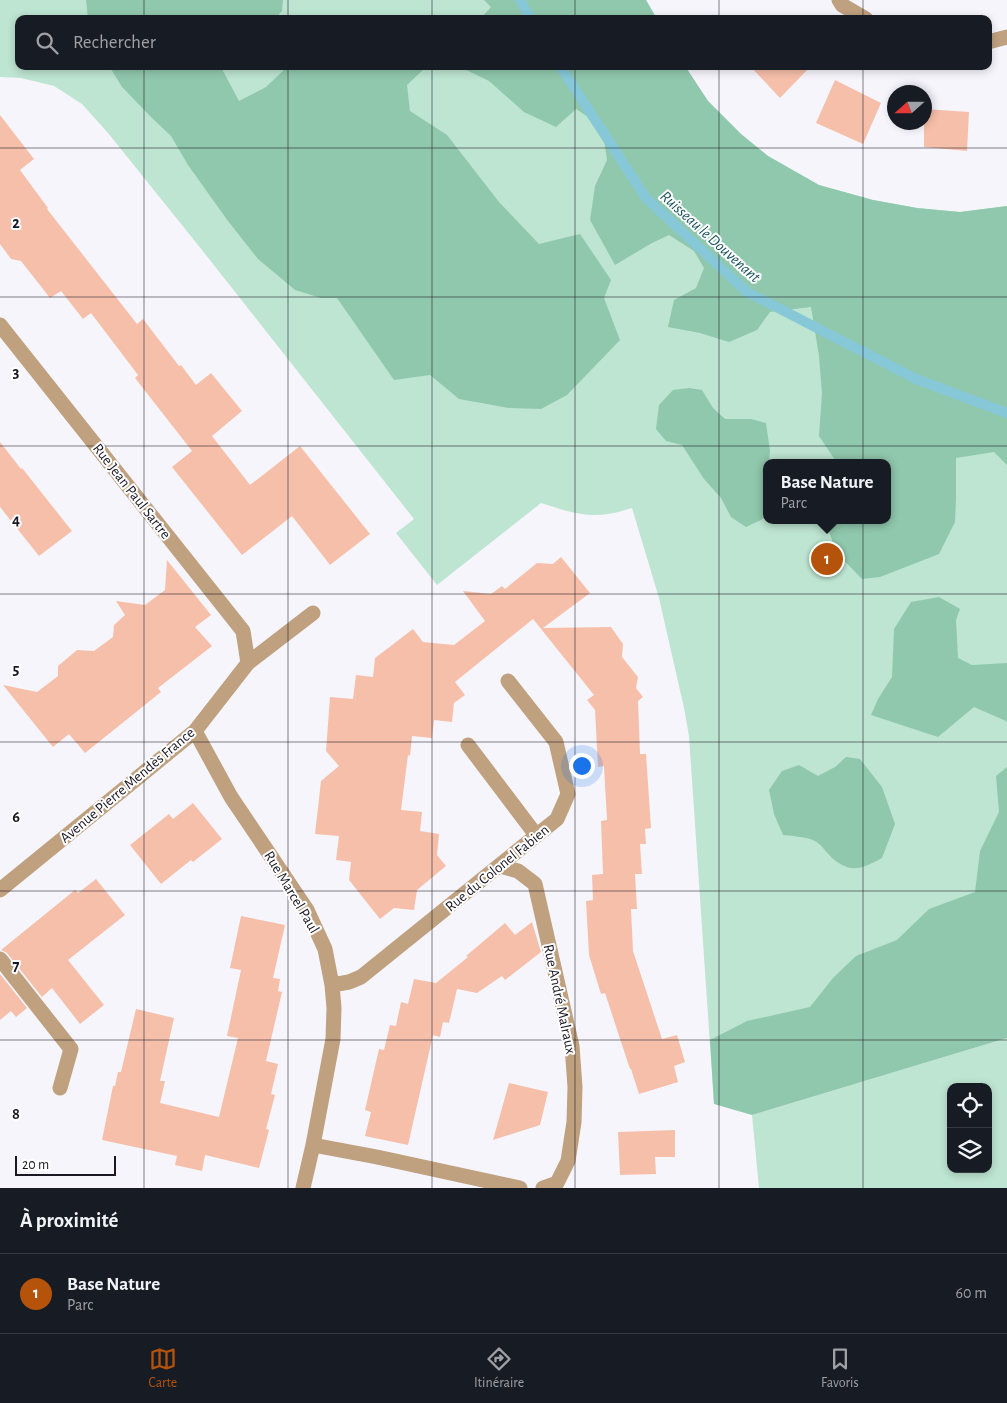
<!DOCTYPE html>
<html lang="fr">
<meta charset="utf-8">
<style>
:root{--surface:#171b24;--page:#242831;--text:#f1f3f6;--muted:#9ea1a6;--line:#363941;--accent:#b45309}
body{margin:0;font-family:"Alegreya Sans",sans-serif;background:var(--page);color:var(--text)}
.controls{position:absolute;right:15px;bottom:15px;display:grid;overflow:hidden;border-radius:10px;box-shadow:0 2px 8px #0003}
.controls button{width:45px;height:45px;display:grid;place-items:center;padding:0;border:0;border-bottom:1px solid var(--line);background:var(--surface);color:var(--text);font:25px sans-serif}
.compass{position:absolute;left:887px;top:85px;width:45px;height:45px;border-radius:50%;background:var(--surface);box-shadow:0 2px 8px #0003;rotate:249deg}
.scale{position:absolute;left:15px;bottom:12px;width:101px;box-sizing:border-box;padding-left:5px;border:2px solid #1c1823;border-top:0;font-size:14px;line-height:18px;white-space:nowrap;color:#1c1823;-webkit-text-stroke:4px #fff;paint-order:stroke}
.you{position:absolute;left:581px;top:765px;width:18px;height:18px;margin:-12px;border:4px solid #fff;border-radius:50%;background:#1a73e8;box-shadow:0 0 0 8px #1a73e833}
.badge{display:grid;place-items:center;width:32px;height:32px;border-radius:50%;background:var(--accent);color:#fff;font-size:16px;font-weight:700}
.pin{position:absolute;translate:-50% -50%;border:2px solid #fff;box-shadow:0 1px 5px #0006}
.popup{position:absolute;left:763px;top:459px;width:128px;height:65px;box-sizing:border-box;display:grid;place-content:center;border-radius:10px;background:var(--surface);filter:drop-shadow(0 1px 4px #0005);font-size:16px;white-space:nowrap;color:var(--muted)}
.popup b{font-size:19px;color:var(--text)}
.popup::after{content:'';position:absolute;left:50%;top:100%;margin-left:-10px;border:10px solid transparent;border-top-color:var(--surface)}
.list{margin:0;padding:0;list-style:none}
h2{display:flex;justify-content:space-between;align-items:center;height:65px;margin:0;padding:0 20px;font-size:21px}
h2 small{font-size:16px;font-weight:400;color:var(--muted)}
.list li{display:grid;grid-template-columns:32px 1fr auto;gap:15px;align-items:center;box-sizing:border-box;height:80px;padding:0 20px;border-top:1px solid var(--line)}
.list b{display:block;font-size:19px;white-space:nowrap}
.list p{margin:0;font-size:16px;white-space:nowrap;color:var(--muted)}
.list em{font-size:16px;font-style:normal;color:var(--muted)}
.icon{flex:none;width:28px;height:28px;fill:none;stroke:currentColor;stroke-width:2;stroke-linecap:round;stroke-linejoin:round}
.map{position:relative;flex:none;width:1007px;height:1188px;overflow:hidden}
.search{position:absolute;background:var(--surface);box-shadow:0 2px 8px #0003;left:15px;right:15px;top:15px;height:55px;display:flex;align-items:center;gap:12px;box-sizing:border-box;padding:0 18px;border-radius:10px;color:var(--muted);font-size:19px}
.sheet{height:145px;background:var(--surface)}
nav{display:flex;justify-content:space-around;align-items:center;box-sizing:border-box;height:70px;border-top:1px solid var(--line);background:var(--surface);font-size:14px;color:var(--muted)}
nav a{display:grid;justify-items:center;gap:2px}
nav .on{color:var(--accent)}
.map>svg:first-child{display:block}
.green{fill:#bde5d1;fill-rule:evenodd}
.forest{fill:#90c8ad}
.lines{fill:none;stroke-linecap:round;stroke-linejoin:round}
.stream{stroke:#86c8d7;stroke-width:10}
.building{fill:#f6bfaa}
.lane{stroke:#bfa07f;stroke-width:15}
.street{stroke:#bfa07f;stroke-width:15}
.grid{fill:none;stroke:#1c1823;stroke-width:1;stroke-opacity:0.55}
.labels{text-anchor:middle;stroke-width:4;stroke-linejoin:round;paint-order:stroke}
.street-label{font-size:15px;fill:#1c1823;stroke:#fff}
.water-label{font-size:16px;font-style:italic;fill:#18515c;stroke:#fff}
.grid-label{font-size:16px;text-anchor:middle;font-weight:bold;fill:#1c1823;stroke:#fff;stroke-width:4;stroke-linejoin:round;paint-order:stroke}
</style>
<div class="map">
<svg width="1007" height="1188" viewBox="0 0 1007 1188">
<rect width="100%" height="100%" fill="#f7f5fc"/>
<path class="green" d="M0 0H646L657 19H19V66H685L708 101 741 134 768 156 819 185 873 200 917 208 960 212 1007 206V1023L714 1104 689 736 684 708 659 598 632 508C624 510 616 513 608 514 585 518 563 510 541 503L437 585 396 533 414 519 202 250 108 133 82 104 54 86 21 78 0 77ZM767 463H887V520H767Z
M1007 1038V1188H759L752 1115ZM951 1087H988V1169H951Z"/>
<path class="forest" d="M86 0H283L282 11 275 19H88Z
M484 0H646L657 19H480L491 7Z
M109 66H226L222 69 239 101 266 87 288 66H427L407 85 410 111 447 135 499 202 539 244 580 234 611 280 604 298 620 340 567 395 541 409 509 408 459 399 430 375 394 380 337 298H321L295 290 258 259 228 221 188 165 171 136 151 117 122 87Z
M463 66H685L708 101 741 134 768 156 819 185 873 200 917 208 960 212 1007 206V465L994 452 956 458V498L955 522 939 554 880 577 862 579 837 553 829 532 837 520H887V463H837L819 436 822 394 819 356 811 307 770 312 757 330 729 342 700 333 668 327 674 300 696 288 704 268 694 251 669 235 652 243 615 265 590 220 595 186 607 160 602 126 576 109 556 127 524 112 489 81 462 68Z
M689 388 702 390 713 408 725 419H751L766 423 770 451 769 463H767V515L761 520 746 527 731 517 721 498 704 479 682 445 666 441 656 429 659 405 673 390Z
M939 597 960 609 956 620 958 658 972 665 1007 663V723L1006 721 974 707 938 737 871 715 878 699 892 677 894 629 911 602Z
M846 757 860 759 882 787 895 824 882 858C862 869 851 874 832 858 827 853 823 847 818 843 811 837 793 836 783 835L774 814 769 790 782 771 799 765 818 776 835 767Z
M1007 767V1038L752 1115 714 1104 710 1040 747 1021 810 1007 833 978 856 956 897 940 929 909 975 892 980 851 999 812 996 776Z"/>
<g class="lines">
<path class="stream" d="M520 0 531 19
M560 66 646 198 747 292 916 379 1007 413"/>
</g>
<path class="building" d="M750 66H811L780 98Z
M835 80 881 103 863 144 816 123Z
M924 109 969 112 967 151 924 147Z
M0 115 34 159 20 170 48 208 47 209 137 324 143 319 179 366 181 365 196 385 211 373 242 411 212 436 250 485 300 446 370 534 330 565 292 516 242 555 172 467 192 451 135 378 138 375 91 313 83 319 61 291 50 298 21 261 11 259 0 244Z
M0 442 21 469 22 468 72 531 39 556 0 507Z
M561 557 590 593 543 628 611 627 623 644 622 657 638 677 636 688 643 697 638 701 640 754H646L651 828 645 829 646 844H640L642 874H635L637 909H631L633 951 662 1039 677 1035 685 1062 674 1066 678 1082 639 1094 631 1069H630L605 993 601 994 589 955 586 901 593 900 592 875 603 874 601 821 607 820 604 766 598 767 595 710 587 700 594 695 533 619 455 682 465 695 454 703 452 722 434 720 432 738 412 736 410 756 408 755 401 810 422 812 420 831 439 834 437 855 446 866 417 890 414 910 394 908 380 919 349 880 351 862 336 860 339 836 315 834 321 781 339 766 326 751 330 697 353 699 356 675 373 677 375 658 413 629 423 642 454 645 485 621 463 591 491 594 502 586 505 589 537 563 553 564Z
M167 560 211 615 195 627 212 646 158 688 161 692 85 753 69 734 53 747 3 685 37 692 58 676V666L77 650 94 651 113 637 114 625 125 615 116 601 145 605 165 590Z
M193 803 222 839 193 862 191 860 161 884 130 845 169 814 173 819Z
M96 879 125 915 68 960 104 1005 80 1024 52 988 42 997 7 953 1 950 75 890 78 893Z
M241 916 285 925 273 978 280 979 278 991 282 992 266 1061 278 1064 271 1094 275 1095 266 1129 269 1130 259 1168 205 1155 202 1171 175 1165 177 1156 102 1140 113 1086H115L118 1072H121L136 1009 174 1018 160 1081H165L160 1103 219 1117 238 1038 227 1036 241 970 230 968Z
M532 922 541 952 505 980 502 976 477 993 457 989 449 1023 443 1022 440 1037 433 1035 408 1145 365 1136 371 1112 365 1110 379 1049 384 1050 390 1025 396 1026 401 1002 408 1004 414 979 436 983 468 957 466 956 505 923 515 935Z
M0 974 27 1008 16 1017 11 1011 0 1020Z
M509 1083 548 1092 540 1125 493 1140Z
M675 1130V1157H655L656 1174 620 1175 618 1132Z"/>
<g class="lines">
<path class="lane" d="M468 745 536 835
M0 959 71 1049 60 1088"/>
<path class="street" d="M839 0 842 5 866 19
M988 42 1007 37
M0 325 243 631 248 663
M195 731 231 797 307 910 325 949 332 985 334 1008 333 1039 313 1145 303 1188
M500 866 518 871 535 884 572 1046 575 1087 574 1122 568 1161 557 1183 543 1188
M0 890 195 731 248 663 313 613
M332 985 349 982 361 977 557 819 568 794 556 742 508 681
M313 1145 377 1157 520 1188"/>
</g>
<path class="grid" d="M144 0V19M288 0V19M432 0V19M575 0V19M719 0V19M863 0V19M144 66V1188M288 66V1188M432 66V1188M575 66V1188M719 66V1188M863 66V1188M0 148H1007M0 297H1007M0 446H1007M0 594H1007M0 742H1007M0 891H1007M0 1040H1007"/>
<g class="labels">
<g class="street-label">
<text transform="translate(132 491) rotate(52)" y="5">Rue Jean Paul Sartre</text>
<text transform="translate(127 785) rotate(-40)" y="5">Avenue Pierre Mendès France</text>
<text transform="translate(497 868) rotate(-39)" y="5">Rue du Colonel Fabien</text>
<text transform="translate(292 892) rotate(59)" y="5">Rue Marcel Paul</text>
<text transform="translate(560 999) rotate(78)" y="5">Rue André Malraux</text>
</g>
<g class="water-label">
<text transform="translate(711 236) rotate(42)" y="6">Ruisseau le Douvenant</text>
</g>
</g>
<g class="grid-label">
<text x="16" y="228">2</text>
<text x="16" y="377">3</text>
<text x="16" y="525">4</text>
<text x="16" y="674">5</text>
<text x="16" y="822">6</text>
<text x="16" y="971">7</text>
<text x="16" y="1119">8</text>
</g>
</svg>
<div class="controls">
<button><svg class="icon" aria-label="locate" viewBox="0 0 24 24"><circle cx="12" cy="12" r="6"/><path d="M12 2v4M12 18v4M2 12h4M18 12h4"/></svg></button>
<button><svg class="icon" aria-label="layers" viewBox="0 0 24 24"><path d="M12 4l9 5-9 5-9-5zM3 14l9 5 9-5"/></svg></button>
</div>
<svg class="compass" viewBox="-18 -18 36 36"><path d="M0-13l5 13h-10z" fill="#e53935"/><path d="M0 13l5-13h-10z" fill="#9ea1a6"/></svg>
<div class="scale">20 m</div>
<div class="you"></div>
<div class="pin badge" style="left:827px;top:559px">1</div>
<div class="popup"><b>Base Nature</b>Parc</div>
<div class="search"><svg class="icon" aria-label="search" viewBox="0 0 24 24"><circle cx="10" cy="10" r="6"/><path d="M15 15l6 6"/></svg>Rechercher</div>
</div>
<section class="sheet">
<h2>À proximité<small></small></h2>
<ul class="list">
<li><span class="badge">1</span><div><b>Base Nature</b><p>Parc</p></div><em>60 m</em></li>
</ul>
</section>
<nav>
<a class="on"><svg class="icon" aria-label="map" viewBox="0 0 24 24"><path d="M3 6l6-2 6 2 6-2v14l-6 2-6-2-6 2zM9 4v14M15 6v14"/></svg>Carte</a>
<a><svg class="icon" aria-label="directions" viewBox="0 0 24 24"><path d="M12 3l9 9-9 9-9-9zM9 14v-3h6M13 9l2 2-2 2"/></svg>Itinéraire</a>
<a><svg class="icon" aria-label="saved" viewBox="0 0 24 24"><path d="M7 4h10v16l-5-4-5 4z"/></svg>Favoris</a>
</nav>
